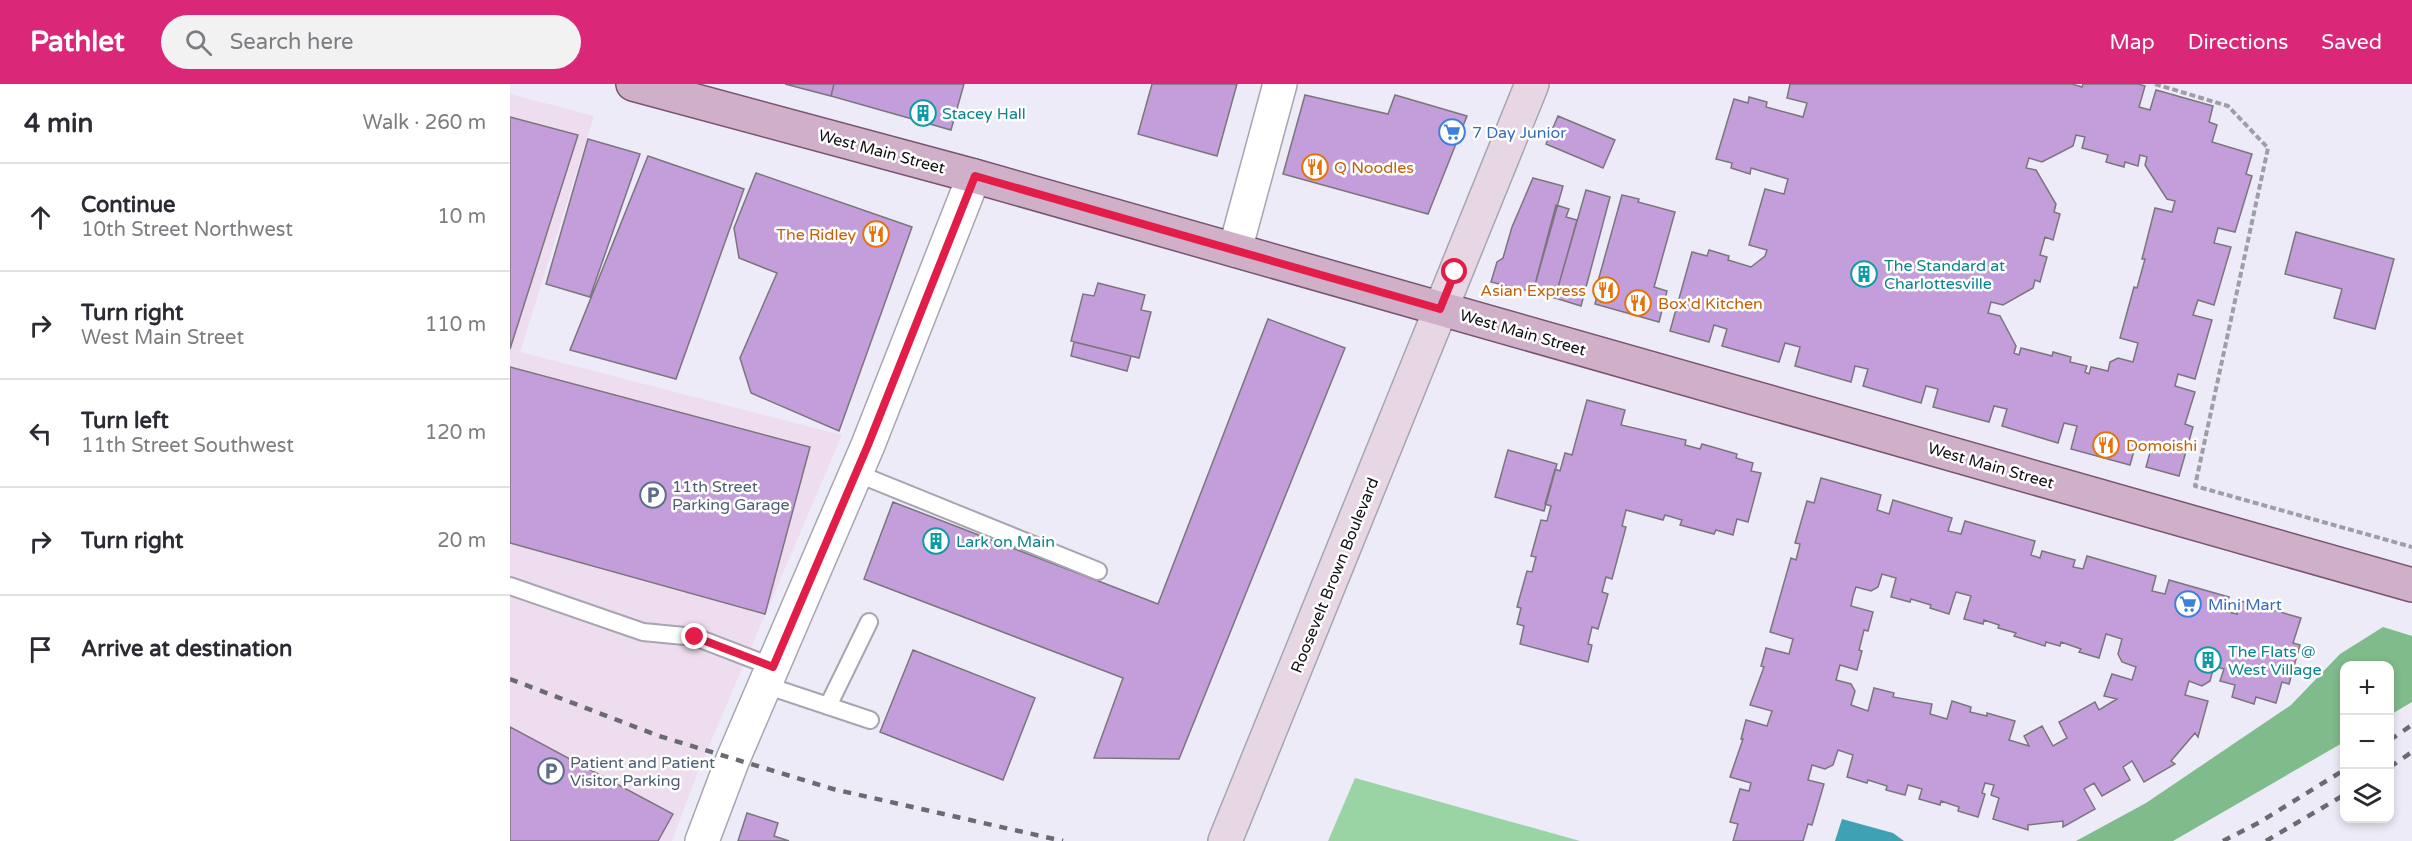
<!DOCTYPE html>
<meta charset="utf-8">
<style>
:root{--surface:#fff;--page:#f2f2f3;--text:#2b2b33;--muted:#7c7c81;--line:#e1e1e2;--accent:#db2777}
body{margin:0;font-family:"Varela Round",sans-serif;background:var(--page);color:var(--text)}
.controls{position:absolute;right:18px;bottom:18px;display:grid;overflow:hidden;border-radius:12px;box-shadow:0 3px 9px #0003}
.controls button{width:54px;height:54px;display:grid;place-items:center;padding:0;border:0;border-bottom:2px solid var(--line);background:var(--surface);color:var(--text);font:30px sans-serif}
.stop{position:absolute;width:18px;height:18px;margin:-14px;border:4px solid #e11d48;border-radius:50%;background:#fff}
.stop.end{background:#e11d48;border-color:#fff;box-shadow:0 2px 6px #0008}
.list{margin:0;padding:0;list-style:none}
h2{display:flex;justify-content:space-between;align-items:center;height:78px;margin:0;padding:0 24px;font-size:26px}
h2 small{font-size:20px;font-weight:400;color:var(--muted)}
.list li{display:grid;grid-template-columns:39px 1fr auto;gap:18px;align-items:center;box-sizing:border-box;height:108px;padding:0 24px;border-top:2px solid var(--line)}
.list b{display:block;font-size:22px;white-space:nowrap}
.list p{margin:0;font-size:20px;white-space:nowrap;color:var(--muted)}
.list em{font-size:20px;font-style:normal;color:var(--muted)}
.icon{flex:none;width:33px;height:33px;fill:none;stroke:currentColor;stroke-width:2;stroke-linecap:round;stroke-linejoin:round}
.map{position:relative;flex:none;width:1902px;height:757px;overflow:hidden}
header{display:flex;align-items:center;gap:36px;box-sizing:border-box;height:84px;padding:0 30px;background:var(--accent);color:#fff}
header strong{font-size:28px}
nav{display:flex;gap:33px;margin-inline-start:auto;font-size:21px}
.search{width:420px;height:54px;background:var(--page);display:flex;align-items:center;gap:15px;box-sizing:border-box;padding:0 21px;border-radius:33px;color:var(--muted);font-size:22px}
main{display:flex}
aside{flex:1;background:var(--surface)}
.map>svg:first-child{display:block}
.medical{fill:#ede}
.green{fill:#9ad4a5}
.forest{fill:#7fbb8b}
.water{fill:#3ea1b4}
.building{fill:#c49eda;stroke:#7b757e;stroke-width:1.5;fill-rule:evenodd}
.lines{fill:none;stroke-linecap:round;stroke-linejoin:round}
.service-casing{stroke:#a6a5b0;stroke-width:20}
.minor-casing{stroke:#a6a5b0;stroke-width:36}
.tertiary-casing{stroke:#a6a5b0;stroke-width:36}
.secondary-casing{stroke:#a6a5b0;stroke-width:36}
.primary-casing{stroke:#785472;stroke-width:36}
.path{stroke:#9f9ea7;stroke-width:4;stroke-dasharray:6 3;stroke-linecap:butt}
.service{stroke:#fff;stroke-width:16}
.minor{stroke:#fff;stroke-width:33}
.tertiary{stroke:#fff;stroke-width:33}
.secondary{stroke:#e7d7e4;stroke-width:33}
.primary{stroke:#d0afc9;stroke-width:33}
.rail{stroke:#6b6a71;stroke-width:4.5;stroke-dasharray:8 8;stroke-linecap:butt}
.route{stroke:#e11d48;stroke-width:8}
.labels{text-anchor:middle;stroke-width:5;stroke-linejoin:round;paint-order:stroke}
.culture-label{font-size:16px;fill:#0d838f;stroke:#fff;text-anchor:start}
.shop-label{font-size:16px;fill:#366cbe;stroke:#fff;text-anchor:start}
.street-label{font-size:16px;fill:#111014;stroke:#fff}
.food-label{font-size:16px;fill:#c56008;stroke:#fff;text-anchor:start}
.service-label{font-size:16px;fill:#4e5e75;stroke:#fff;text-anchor:start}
</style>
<header>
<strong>Pathlet</strong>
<div class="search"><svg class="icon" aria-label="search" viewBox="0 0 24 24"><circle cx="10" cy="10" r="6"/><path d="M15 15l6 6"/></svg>Search here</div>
<nav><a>Map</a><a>Directions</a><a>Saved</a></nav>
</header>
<main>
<aside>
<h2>4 min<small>Walk · 260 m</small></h2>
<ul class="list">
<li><svg class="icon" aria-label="ahead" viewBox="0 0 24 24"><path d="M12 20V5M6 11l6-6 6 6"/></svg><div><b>Continue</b><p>10th Street Northwest</p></div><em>10 m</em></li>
<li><svg class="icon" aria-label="right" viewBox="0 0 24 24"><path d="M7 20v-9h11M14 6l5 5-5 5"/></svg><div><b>Turn right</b><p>West Main Street</p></div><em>110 m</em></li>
<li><svg class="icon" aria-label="left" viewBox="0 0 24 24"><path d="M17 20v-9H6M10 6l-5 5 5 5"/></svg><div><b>Turn left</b><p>11th Street Southwest</p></div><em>120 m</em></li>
<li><svg class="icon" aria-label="right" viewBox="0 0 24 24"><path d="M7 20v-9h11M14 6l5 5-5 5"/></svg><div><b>Turn right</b></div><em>20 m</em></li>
<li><svg class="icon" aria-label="arrive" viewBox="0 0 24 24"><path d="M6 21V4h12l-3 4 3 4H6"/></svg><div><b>Arrive at destination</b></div></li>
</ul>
</aside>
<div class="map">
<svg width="1902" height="757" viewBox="0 0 1902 757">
<rect width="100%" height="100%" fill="#ecebf7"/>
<path class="medical" d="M0 10 84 32 10 268 332 351 187 690 162 757H0Z"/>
<path class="green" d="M845 694 1070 757H818Z"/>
<path class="forest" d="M1873 543 1902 552V618L1880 631V582H1834V658L1663 757H1566L1636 719 1781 621 1830 570Z"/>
<path class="water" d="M1332 735 1383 749 1394 757H1325Z"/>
<path class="building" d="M275 0H324L321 12Z
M324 0H454L441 46 321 12Z
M642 0H727L707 72 628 50Z
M1280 0H1562L1572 3 1573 0H1628L1635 2 1629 23 1640 26 1646 6 1703 22 1699 38 1707 41 1702 58 1742 70 1736 90 1742 92 1725 148 1708 144 1704 159 1721 163 1704 221 1688 216 1683 231 1702 236 1685 295 1668 290 1665 302 1685 308 1675 340 1683 343 1669 392 1636 383 1641 365 1626 360 1620 381 1561 365 1567 342 1554 339 1548 359 1492 342 1497 325 1484 322 1479 338 1423 323 1428 305 1416 302 1411 319 1353 302 1358 285 1345 282 1341 298 1285 282 1290 263 1275 259 1269 278 1212 262 1217 245 1204 241 1199 258 1160 247 1182 168 1197 172 1199 166 1219 172 1218 176 1241 183 1255 172 1257 166 1239 161 1255 105 1274 110 1278 95 1241 84 1240 90 1221 84 1222 79 1206 75 1224 15 1238 19 1239 13 1257 18 1256 23 1293 33 1297 19 1277 14ZM1566 51 1575 53 1572 64 1598 71 1596 78 1614 83 1615 78 1628 82 1630 71 1637 73 1635 81 1657 115 1665 117 1662 128 1645 124 1632 175H1635L1627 204 1624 203 1610 254 1628 259 1623 278 1608 274 1600 278 1598 287 1581 283 1579 290 1575 288 1577 282 1560 278 1561 273 1543 268 1542 272 1511 264 1509 271 1504 269 1506 262 1490 232 1478 229 1481 218 1493 221 1523 204 1525 196 1530 198 1537 173 1530 171 1535 153 1543 156 1550 130 1544 128 1546 120 1526 86 1516 84 1519 74 1532 78 1563 62Z
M795 11 878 30 885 11 957 32 918 130 773 90Z
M1048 32 1105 56 1093 84 1036 60Z
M0 33 68 51 0 265Z
M78 55 130 70 80 213 36 200Z
M138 72 234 105 166 295 60 266Z
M246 89 402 143 329 347 241 309 230 274 267 189 229 174 224 144Z
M1023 94 1053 102 1023 208 981 198 987 178 993 174 1002 143Z
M1076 106 1100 113 1071 222 1045 214Z
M1112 111 1129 115 1128 118 1165 128 1144 203 1157 207 1149 238 1085 220 1088 208H1085Z
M1046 121 1059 125 1056 133 1067 136 1045 214 1023 208Z
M1786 148 1884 175 1865 245 1824 234 1832 205 1775 190Z
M588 199 635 211 631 226 641 228 629 274 561 257 573 210 584 212Z
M758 235 835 264 669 675 584 674 613 594 354 495 383 418 648 520Z
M564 258 621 272 617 287 561 272Z
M0 283 300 363 255 530 0 459Z
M1077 316 1115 326 1111 341 1176 356 1175 361 1190 365 1192 360 1227 370 1226 374 1243 379 1241 387 1251 389 1238 438 1227 435 1223 451 1206 446 1204 450 1170 441 1172 436 1155 431 1153 436 1116 426 1112 442 1116 443 1102 495 1096 493 1092 508 1098 510 1088 545 1082 543 1078 560 1082 561 1078 578 1010 560 1014 542 1007 540 1011 524 1007 523 1017 487 1022 488 1026 473 1021 472 1031 436 1037 437 1041 422 1035 420 1045 385 1050 387 1055 369 1062 371Z
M998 366 1047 380 1034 427 985 413Z
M1311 394 1371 411 1367 426 1379 430 1383 416 1442 434 1438 447 1451 450 1455 437 1525 457 1521 471 1530 474 1532 467 1565 476 1563 483 1573 485 1577 472 1646 492 1642 507 1655 510 1659 496 1719 513 1714 527 1727 530 1731 517 1791 534 1783 559 1790 561 1779 600 1772 598 1766 619 1746 613 1744 620 1722 613 1725 601 1710 597 1714 585 1704 582 1700 597 1692 602 1679 597 1675 611 1698 617 1688 653 1685 649 1661 677 1665 680 1634 698 1622 677 1613 683 1620 696 1592 712 1584 699 1574 705 1585 725 1553 743V737L1518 741V746L1483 735 1489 714 1481 711 1484 701 1475 699 1472 709 1475 710 1468 733 1448 727 1449 723 1431 717 1430 721 1409 715 1412 705 1398 701 1395 711 1376 706 1377 702 1358 696 1357 699 1337 693 1343 671 1328 666 1323 681 1315 685 1302 681 1298 696 1314 700 1302 741 1298 740 1293 757H1223L1228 740 1220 738 1230 705 1239 707 1241 699 1220 693 1233 655H1231L1236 636 1257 642 1262 627 1240 621 1254 583 1251 582 1256 564 1279 570 1283 555 1260 548 1281 474 1286 476 1290 460 1285 459 1297 417 1304 419ZM1372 490 1386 494 1381 513 1400 518 1401 515 1421 521 1420 524 1439 530 1446 508 1461 512 1454 535 1473 540 1474 536 1489 541 1488 544 1506 549 1504 552 1535 562 1536 558 1550 562 1551 558 1571 565 1569 568 1589 574 1596 550 1612 555 1608 570 1612 578 1626 583 1622 596 1602 590 1594 612 1607 615 1589 626 1585 618 1549 638 1557 654 1543 662 1532 642 1514 652 1519 662 1499 656 1505 637 1477 629V632L1460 628 1461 623 1442 617 1437 635 1420 630 1422 620 1383 613 1384 609 1364 604 1358 627 1341 621 1345 607 1341 600 1326 596 1330 581 1347 586 1352 567 1349 566 1354 546 1358 547 1363 528 1341 522 1343 512 1346 503 1361 507 1368 503Z
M403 566 525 614 493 696 370 648Z
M0 643 163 730 148 757H0Z
M237 729 268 739 264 752 279 757H228Z"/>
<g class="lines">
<g class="service-casing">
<path id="service" d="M346 389 588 487
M0 502 133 548 185 553 263 583
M255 601 360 636
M318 622 359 538"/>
</g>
<g class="minor-casing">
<path id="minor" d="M725 166 770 0"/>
</g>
<g class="tertiary-casing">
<path id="tertiary" d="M192 757 223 675 358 361 464 92"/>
</g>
<g class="secondary-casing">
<path id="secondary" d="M715 757 1022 0"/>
</g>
<g class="primary-casing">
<path id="primary" d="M123 0 464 92 1902 501"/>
</g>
<path class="path" d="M1645 0 1718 22 1758 64 1685 402 1902 463"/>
<use href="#service" class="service"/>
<use href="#minor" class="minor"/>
<use href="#tertiary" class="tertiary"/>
<use href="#secondary" class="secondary"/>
<use href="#primary" class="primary"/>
<path class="rail" d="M0 595 149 652 323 705 553 757
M1880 656 1902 641
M1880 683 1902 668
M1713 757 1750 738 1834 686
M1756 757 1834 711"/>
</g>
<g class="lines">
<path class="route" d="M185 553 263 583 358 361 465 92 930 225 945 188"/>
</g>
<defs>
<g id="building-ring" transform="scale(1.35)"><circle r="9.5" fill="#fff" stroke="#0f9aa8" stroke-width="1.5"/><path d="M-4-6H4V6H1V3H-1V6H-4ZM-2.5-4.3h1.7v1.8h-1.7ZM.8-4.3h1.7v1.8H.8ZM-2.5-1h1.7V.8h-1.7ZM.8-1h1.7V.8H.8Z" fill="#0f9aa8"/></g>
<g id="supermarket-ring" transform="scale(1.35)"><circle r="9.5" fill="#fff" stroke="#3f7fe0" stroke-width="1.5"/><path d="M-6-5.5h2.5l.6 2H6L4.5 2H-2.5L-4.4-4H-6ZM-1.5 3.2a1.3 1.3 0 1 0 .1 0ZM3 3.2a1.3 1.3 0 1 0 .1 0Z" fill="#3f7fe0"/></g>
<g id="restaurant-ring" transform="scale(1.35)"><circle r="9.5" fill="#fff" stroke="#e8710a" stroke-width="1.5"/><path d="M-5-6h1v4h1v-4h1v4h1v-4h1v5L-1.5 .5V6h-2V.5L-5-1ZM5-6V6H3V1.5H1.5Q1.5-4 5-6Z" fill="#e8710a"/></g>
<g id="parking-ring" transform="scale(1.35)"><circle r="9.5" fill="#fff" stroke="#5c6f8a" stroke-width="1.5"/><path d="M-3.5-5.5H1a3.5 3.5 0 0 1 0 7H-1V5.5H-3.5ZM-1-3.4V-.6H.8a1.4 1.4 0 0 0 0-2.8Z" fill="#5c6f8a"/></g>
</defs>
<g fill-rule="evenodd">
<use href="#building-ring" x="413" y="29"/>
<use href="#supermarket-ring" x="942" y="48"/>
<use href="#restaurant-ring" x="805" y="83"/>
<use href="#restaurant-ring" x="366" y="150"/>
<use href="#building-ring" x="1354" y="190"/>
<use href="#restaurant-ring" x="1096" y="206"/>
<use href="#restaurant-ring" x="1128" y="219"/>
<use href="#restaurant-ring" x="1596" y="361"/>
<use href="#parking-ring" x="143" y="411"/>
<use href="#building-ring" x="426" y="457"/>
<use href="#supermarket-ring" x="1678" y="520"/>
<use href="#building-ring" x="1698" y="576"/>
<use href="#parking-ring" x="41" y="687"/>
</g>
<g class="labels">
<g class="culture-label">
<text x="432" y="35">Stacey Hall</text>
<text x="1374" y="187">The Standard at<tspan x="1374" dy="18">Charlottesville</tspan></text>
<text x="446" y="463">Lark on Main</text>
<text x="1718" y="573">The Flats @<tspan x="1718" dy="18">West Village</tspan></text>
</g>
<g class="shop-label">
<text x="962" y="54">7 Day Junior</text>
<text x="1698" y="526">Mini Mart</text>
</g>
<g class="street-label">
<text transform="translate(372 67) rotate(15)" y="6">West Main Street</text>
<text transform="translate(1013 248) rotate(16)" y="6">West Main Street</text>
<text transform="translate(1481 381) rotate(16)" y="6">West Main Street</text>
<text transform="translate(824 491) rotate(-68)" y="6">Roosevelt Brown Boulevard</text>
</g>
<g class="food-label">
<text x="824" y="89">Q Noodles</text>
<text x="346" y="156" text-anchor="end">The Ridley</text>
<text x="1076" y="212" text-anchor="end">Asian Express</text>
<text x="1148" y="225">Box'd Kitchen</text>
<text x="1616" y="367">Domoishi</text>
</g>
<g class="service-label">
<text x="162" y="408">11th Street<tspan x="162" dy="18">Parking Garage</tspan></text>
<text x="60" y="684">Patient and Patient<tspan x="60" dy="18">Visitor Parking</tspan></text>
</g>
</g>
</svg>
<div class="controls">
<button>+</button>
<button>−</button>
<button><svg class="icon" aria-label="layers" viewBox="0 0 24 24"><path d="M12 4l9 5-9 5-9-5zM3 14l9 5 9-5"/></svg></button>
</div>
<div class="stop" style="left:945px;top:188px"></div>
<div class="stop end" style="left:185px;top:553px"></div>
</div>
</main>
